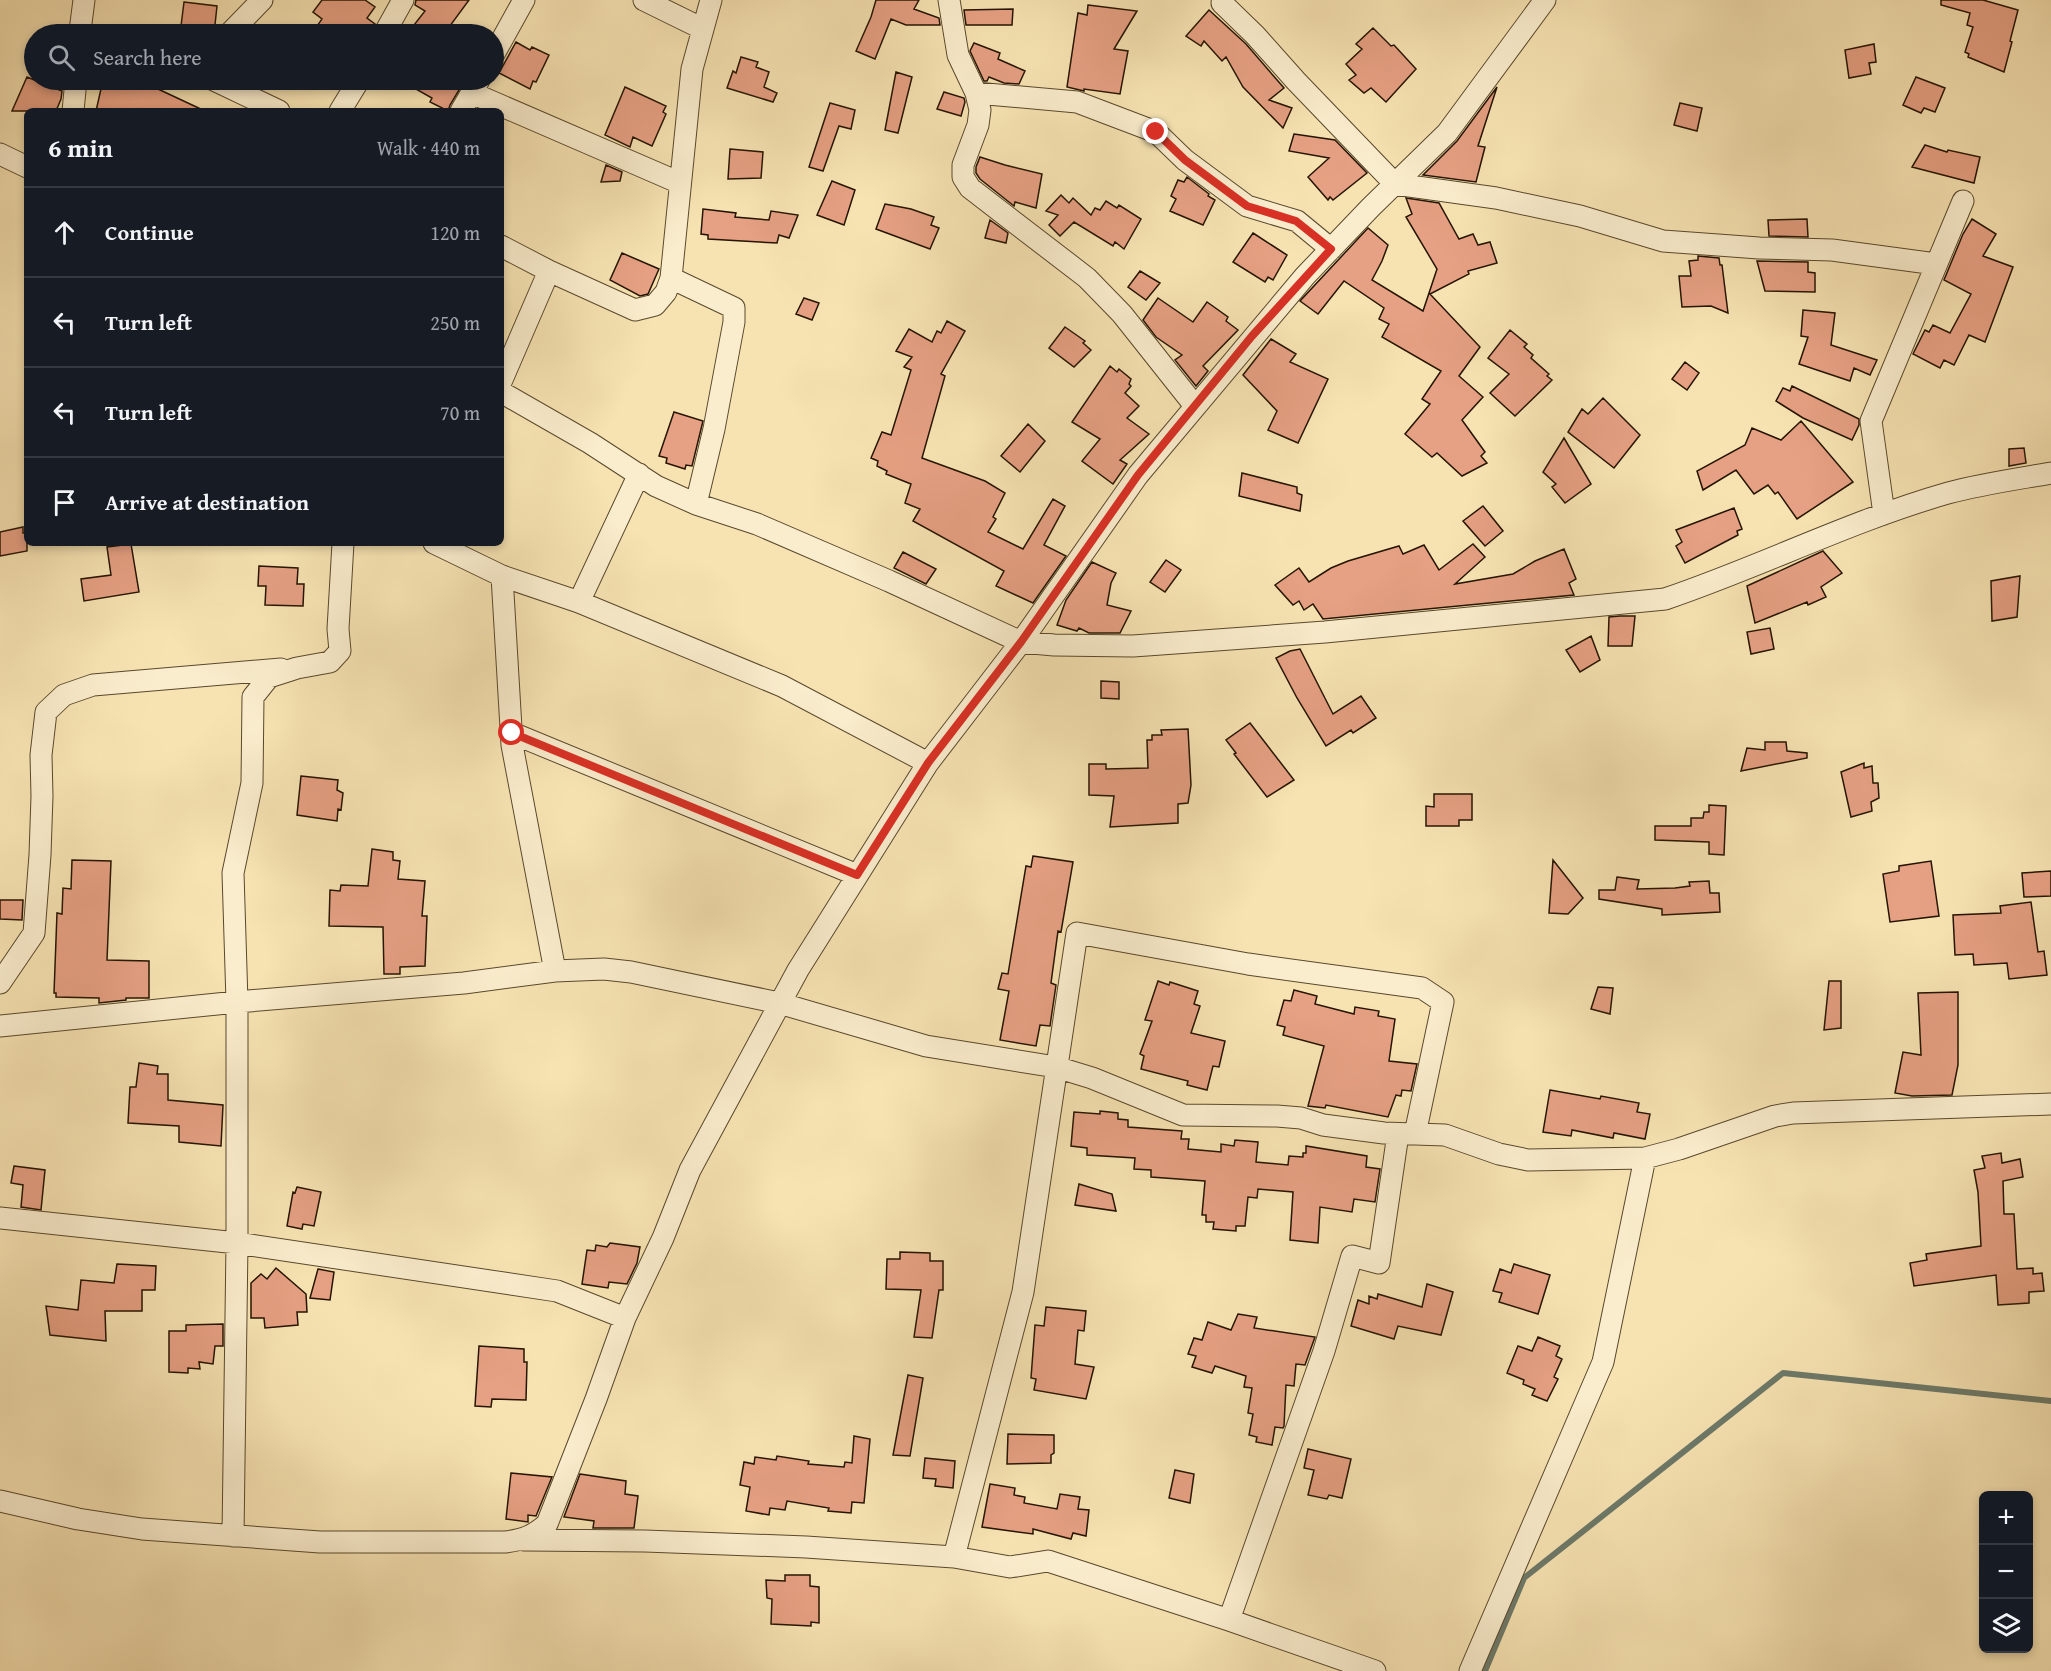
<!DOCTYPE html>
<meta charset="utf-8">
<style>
:root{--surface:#171b24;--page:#242831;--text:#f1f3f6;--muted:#9ea1a6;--line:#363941}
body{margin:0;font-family:"Gentium Book Plus",serif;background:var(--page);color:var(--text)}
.controls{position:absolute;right:18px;bottom:18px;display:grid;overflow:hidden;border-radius:9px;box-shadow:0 3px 9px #0003}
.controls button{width:54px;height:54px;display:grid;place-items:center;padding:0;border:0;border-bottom:2px solid var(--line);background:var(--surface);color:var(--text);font:30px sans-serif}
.stop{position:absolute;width:18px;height:18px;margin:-14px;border:4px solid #d93025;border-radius:50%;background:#fff}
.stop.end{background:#d93025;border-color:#fff;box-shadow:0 2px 6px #0008}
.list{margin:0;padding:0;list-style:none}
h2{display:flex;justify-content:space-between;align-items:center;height:78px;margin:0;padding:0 24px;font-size:26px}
h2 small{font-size:20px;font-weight:400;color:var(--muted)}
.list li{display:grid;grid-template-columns:39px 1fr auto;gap:18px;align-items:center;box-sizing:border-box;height:90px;padding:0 24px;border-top:2px solid var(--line)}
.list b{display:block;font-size:22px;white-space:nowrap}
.list em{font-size:20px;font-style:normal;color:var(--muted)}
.icon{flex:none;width:33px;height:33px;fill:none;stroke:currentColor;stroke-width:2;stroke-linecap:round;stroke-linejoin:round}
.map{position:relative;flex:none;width:2051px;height:1671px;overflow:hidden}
.search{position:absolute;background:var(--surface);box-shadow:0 3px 9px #0003;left:24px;top:24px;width:480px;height:66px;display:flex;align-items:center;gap:15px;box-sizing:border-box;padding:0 21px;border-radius:33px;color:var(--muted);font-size:22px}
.panel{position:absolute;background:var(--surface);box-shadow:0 3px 9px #0003;left:24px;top:108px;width:480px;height:438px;border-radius:9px}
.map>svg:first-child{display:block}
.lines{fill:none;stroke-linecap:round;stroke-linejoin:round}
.stream{stroke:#6d7a6a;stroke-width:6}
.building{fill:#e6a083;stroke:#241400;stroke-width:1.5}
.minor-casing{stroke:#59482c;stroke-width:23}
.minor{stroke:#faedcd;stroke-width:21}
.route{stroke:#d93025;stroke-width:8}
</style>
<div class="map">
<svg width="2051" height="1671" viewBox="0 0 2051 1671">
<rect width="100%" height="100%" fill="#f7e3b2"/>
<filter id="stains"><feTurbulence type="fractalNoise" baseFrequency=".00333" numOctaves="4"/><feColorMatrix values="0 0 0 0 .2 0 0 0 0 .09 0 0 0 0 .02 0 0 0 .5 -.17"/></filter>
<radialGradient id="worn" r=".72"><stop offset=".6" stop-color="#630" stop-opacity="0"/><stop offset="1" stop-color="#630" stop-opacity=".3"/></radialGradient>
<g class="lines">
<path class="stream" d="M1485 1671 1524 1578 1783 1373 2051 1401"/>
</g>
<path class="building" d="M322 0H365L375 7 367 18 375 24 371 34H328L317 26 322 19 313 12Z
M416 0H469L444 34H407L425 11 415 5Z
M876 0H919L914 9 939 18 940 25H906L891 19 875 59 856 51 871 17Z
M1941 0H1983L2018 10 2010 41 2012 42 2004 72 1968 57 1969 54 1965 52 1973 27 1967 25 1970 13 1941 5Z
M184 2 217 6 214 34H180Z
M1088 5 1137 11 1114 49 1128 51 1120 94 1084 89V91L1067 87 1078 13 1087 15Z
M1013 9 1012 25H966L964 10Z
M1209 10 1246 44 1284 88 1269 100 1292 108 1283 128 1243 87 1226 57 1222 61 1204 41 1201 46 1186 36Z
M1373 28 1391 46 1394 45 1416 69 1386 102 1371 88 1364 93 1349 80 1356 75 1346 64 1362 49 1356 44Z
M516 42 530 50 532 47 549 55 536 82 533 81 530 89 499 73Z
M974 43 1000 53 998 59 1025 71 1019 84 1004 83 989 77 987 81H984L970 51Z
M1874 44 1876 62 1869 63 1871 74 1849 78 1845 50Z
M741 57 758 62 756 67 769 72 764 87 777 93 773 102 727 88 733 71 736 73Z
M896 72 912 77 898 133 885 130Z
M27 77 62 91 61 99 56 111H12Z
M1916 77 1945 88 1935 112 1924 108 1921 113 1903 105Z
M103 80H160L158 89 205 111H96Z
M400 80H465L450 105 448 111 430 102 432 98Z
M625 87 666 106 663 112 666 114 652 146 633 137 630 147 605 135Z
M1497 87 1478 146 1485 147 1476 182 1423 175 1457 141Z
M944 92 964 98 965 102 961 116 937 109Z
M830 103 855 110 851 129 839 126 823 171 809 167Z
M1680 103 1702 108 1697 131 1674 125Z
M1294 134 1335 140 1367 173 1333 200 1330 197 1328 200 1308 177 1329 158 1289 151Z
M1925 145 1947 152 1948 150 1980 157 1974 183 1912 167Z
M730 149 763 152 761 178 728 179Z
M980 157 1005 165 1042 174 1036 208 1015 202 1014 206 980 179 976 173V167Z
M606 165 622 172 620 181 601 182Z
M1187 177 1209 194 1208 196 1215 200 1203 225 1170 211 1176 199 1171 196 1178 180 1184 182Z
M832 181 855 190 844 225 817 215Z
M1061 195 1069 203 1073 198 1091 215 1095 208 1100 210 1106 201 1117 208 1119 205 1141 219 1124 249 1115 242 1113 246 1074 222 1060 236 1049 225 1058 215 1046 211Z
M1406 198 1439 203 1459 239 1473 234 1478 245 1490 242 1497 263 1468 271 1469 274 1430 294 1480 347 1459 376 1483 397 1462 420 1485 452 1481 456 1487 463 1462 476 1437 453 1432 457 1405 434 1430 404 1422 399 1441 371 1382 337 1389 324 1379 319 1384 308 1344 281 1318 314 1300 301 1368 228 1388 245 1382 261 1372 280 1423 311 1437 269 1406 217 1412 214Z
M885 204 911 209 934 217 931 225 939 228 930 249 876 229Z
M703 209 736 213 735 217 769 220 771 211 798 215 789 238 779 235 777 243 708 239V235L701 234Z
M1807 219 1808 237 1769 236 1768 220Z
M1972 219 1996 234 1983 256 2013 267 1985 342 1969 335 1954 365 1944 360 1940 368 1913 354 1925 330 1929 332 1933 325 1950 333 1971 294 1944 280 1963 234Z
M990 220 1008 233 1006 243 985 238Z
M1253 233 1287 255 1273 280 1268 277 1265 282 1233 262Z
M622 253 659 269 648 294 640 296 610 280Z
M1698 256 1719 258 1720 265H1722L1728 313 1711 306 1682 307 1679 276H1691L1689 261 1698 260Z
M1757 261 1808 262V272L1815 273V292L1765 291Z
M1140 271 1160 283 1146 300 1128 287Z
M804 298 819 303 812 320 796 314Z
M1158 298 1193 322 1207 302 1228 317 1226 321 1238 330 1203 366 1208 371 1196 386 1175 360 1182 355 1156 337 1143 320Z
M1803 310 1835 313 1831 345 1877 360 1870 375 1854 368 1850 381 1799 364 1808 337 1801 336Z
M947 321 965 331 941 374 945 376 922 458 985 481 1005 493 993 517 996 519 988 532 1023 549 1053 499 1065 506 1044 545 1066 556 1033 603 996 586 1004 571 913 521 920 509 905 503 911 484 886 474 887 471 877 466 878 461 871 458 882 432 891 435 911 370 904 367 912 357 896 351 909 329 932 342 937 331 941 333Z
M1065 327 1085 341 1083 343 1091 350 1074 367 1049 348Z
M1510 330 1527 344 1524 347 1533 355 1531 358 1549 374 1547 376 1552 380 1515 416 1490 393 1509 374 1488 358Z
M1271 339 1296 354 1290 362 1328 379 1298 443 1268 430 1277 411 1243 375Z
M1685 362 1699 373 1687 390 1672 379Z
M1110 366 1117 372 1119 369 1131 379 1129 384 1131 386 1125 393 1139 406 1127 418 1149 434 1120 460 1127 464 1113 484 1082 461 1100 439 1072 422Z
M1792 386 1859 419V425L1852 440 1803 418 1776 401 1783 388 1790 391Z
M1603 398 1640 435 1614 468 1568 432 1582 409 1588 414Z
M674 412 703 421 692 466 686 465 685 469 666 463 667 458 659 456Z
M1801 421 1853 482 1797 519 1778 492 1775 494 1768 485 1754 494 1736 470 1703 490 1697 471 1745 445 1752 428 1781 440Z
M1028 424 1045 441 1020 472 1001 456Z
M1564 438 1591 484 1565 503 1552 487 1556 484 1543 472Z
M2024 448 2026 463 2009 466V449Z
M1242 473 1297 487V493L1302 495 1300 511 1239 496Z
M1483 506 1503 531 1485 546 1463 521Z
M1734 508 1742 529 1737 531 1738 535 1685 563 1676 546 1682 542 1676 530Z
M23 527V533H27V551L0 556V532Z
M131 544 139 592 84 601 81 579 111 575 107 547Z
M1473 544 1485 557 1455 584 1513 574 1535 561 1564 549 1576 579 1569 583 1574 595 1323 619 1313 604 1304 610 1299 601 1293 605 1275 585 1299 568 1309 582 1331 568 1348 561 1399 546 1403 554 1424 545 1439 570Z
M1823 551 1842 573 1821 587 1826 597 1808 605 1807 602 1755 623 1747 586Z
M903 552 936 569 926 584 894 568Z
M1166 560 1181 570 1165 592 1150 582Z
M1092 562 1116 573 1111 583 1107 605 1131 611 1120 633H1089L1079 628 1077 631 1057 625 1066 600Z
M259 566 298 568 297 584H304L303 606 265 605 266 586H258Z
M2020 576 2017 617 1992 621 1991 581Z
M1620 616H1635L1632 646H1608L1609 617Z
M1770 628 1774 649 1751 654 1747 632Z
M1591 636 1600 660 1580 672 1566 650Z
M1300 649 1333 714 1361 696 1376 718 1353 733 1351 730 1326 746 1297 698 1276 658 1290 651Z
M1101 681 1119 682V699L1101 698Z
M1250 723 1294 780 1267 797 1234 754 1236 753 1226 740Z
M1188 729 1191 785 1188 803 1178 804V823L1110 827 1114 796 1089 795V764H1106V769L1148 768 1147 740H1152V735H1162L1161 730Z
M1765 742H1786L1787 751 1807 753V758L1741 771 1747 748 1765 750Z
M1864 763V768L1872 766 1873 783H1878L1879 798 1871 802 1872 811 1851 817 1841 772Z
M301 776 338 780 337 790 343 793 341 810 338 809 337 821 297 815Z
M1434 794H1472V820H1459V826H1426V806L1434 807Z
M1709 805 1726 806 1724 855 1709 854V842L1655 840V826H1691V818H1703L1704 812H1709Z
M372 849 393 852V860L400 861 398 879 425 881 422 916H427L425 966 400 967V974H384L383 927 329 926 330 890 340 891 341 885 368 886Z
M1033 856 1073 862 1061 932 1058 931 1051 983 1056 985 1050 1026 1040 1025 1036 1046 1000 1040 1009 991 998 989 1002 973 1008 974 1026 866 1031 867Z
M72 860 111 861 107 960 149 961V998H126V1000L99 1003V998L56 997V993H54L57 913 62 914 63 888 71 889Z
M1553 860 1583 898 1568 914 1549 913Z
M1931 861 1939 916 1890 922 1883 874 1899 871V866Z
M2051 871V896L2024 897 2022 873Z
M1617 877 1639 880 1637 889 1675 888 1690 886 1689 882 1709 881 1710 893H1719L1720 912 1662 915V909L1599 899V890H1615Z
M0 900H23L22 920 0 919Z
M2031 902 2038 952 2044 951 2047 975 2009 979 2007 963 1974 965 1973 954 1955 955 1953 915 2001 913 2000 906Z
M1158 981 1169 985 1170 982 1198 991 1194 1004 1200 1006 1191 1033 1225 1041 1219 1067 1213 1066 1207 1090 1187 1085 1188 1081 1141 1069 1144 1056 1140 1054 1152 1021 1145 1020Z
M1829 981H1841V1028L1824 1030Z
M1598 987 1613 988 1610 1014 1591 1009Z
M1294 990 1317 996 1315 1004 1354 1014 1355 1007 1379 1011 1378 1016 1395 1019 1389 1061 1417 1064 1411 1091 1402 1090 1401 1096 1396 1095 1388 1117 1326 1105 1325 1108 1308 1106 1324 1046 1283 1035 1285 1027 1277 1025 1284 1000 1291 1001Z
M1958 992V1065L1952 1095 1912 1096 1895 1093 1903 1052 1921 1055 1918 993Z
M139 1063 158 1066 157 1074H168V1100L223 1105 221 1146 179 1142V1126L128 1123 130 1087H136Z
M1550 1090 1600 1099 1601 1096 1639 1103 1637 1112 1650 1114 1645 1139 1614 1133 1613 1138 1572 1130 1571 1136 1543 1132Z
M1100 1111 1118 1113V1119L1128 1120V1127L1182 1131 1181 1139H1189L1188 1149 1221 1152V1144L1234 1146 1235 1140 1258 1142 1256 1162 1288 1165 1289 1156 1303 1157V1153H1306V1146L1367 1156 1366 1167 1380 1169 1375 1202 1354 1199 1352 1212 1320 1207 1318 1243 1290 1240 1293 1192 1258 1189 1257 1198 1248 1197 1245 1226H1236V1231L1213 1229 1214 1222H1206V1215H1202L1205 1181 1151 1177V1170L1134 1169 1135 1158 1087 1155V1148L1071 1146 1074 1112 1100 1114Z
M2001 1153 2002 1163 2020 1159 2023 1177 2003 1181 2004 1214H2014L2017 1269 2033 1268V1274L2042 1273 2044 1291 2029 1292V1303L1998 1305 1996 1275 1914 1286 1910 1263 1927 1260 1926 1254 1981 1246 1978 1192 1974 1170 1985 1168 1982 1156Z
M14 1166 45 1170 41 1210 21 1207 23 1185 11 1183Z
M1079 1184 1112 1194 1116 1211 1075 1205Z
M297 1187 321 1192 314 1226 303 1224 302 1229 287 1226 293 1192 295 1193Z
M610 1243 640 1247 637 1263 627 1284 609 1282 608 1288 582 1284 587 1250 595 1251 596 1245 607 1247Z
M900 1252 930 1253V1261H943V1290H939L932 1338 914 1337 921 1290 886 1289 887 1259H900Z
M117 1264 156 1266 155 1290H142V1311H105L106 1341 50 1335 46 1306 78 1310 81 1280 114 1283Z
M1514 1264 1550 1275 1538 1314 1499 1302 1502 1293 1493 1291 1500 1269 1511 1273Z
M276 1268 306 1294 307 1312H297L298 1325 265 1328 264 1318H251V1283L261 1274 267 1279Z
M318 1269 334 1272 330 1300 310 1298Z
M1427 1284 1453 1292 1441 1335 1398 1326 1394 1339 1351 1326 1358 1300 1369 1304V1296L1377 1299 1378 1294 1422 1307Z
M1046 1307 1086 1311 1084 1331 1078 1330 1075 1364 1094 1367 1086 1399 1034 1390 1036 1379 1031 1378 1035 1325 1044 1326Z
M1238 1314 1257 1317 1254 1328 1315 1337 1305 1365 1296 1364 1294 1386 1286 1385 1284 1426 1283 1428 1275 1427 1272 1445 1256 1442 1257 1437 1249 1435 1253 1414 1248 1413 1252 1388 1244 1387 1246 1376 1215 1366 1212 1373 1192 1367 1196 1356 1188 1354 1194 1338 1202 1340 1208 1322 1231 1330Z
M223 1324V1346H215L213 1364 199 1362 200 1369 188 1368V1373L169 1372V1331H186V1325Z
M1538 1337 1560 1346 1556 1356 1562 1359 1554 1377 1558 1379 1547 1401 1532 1395 1535 1389 1523 1384 1524 1380 1507 1373 1518 1346 1532 1351Z
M479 1346 524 1349V1362H527L526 1400 492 1399 491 1407 475 1406Z
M908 1375 923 1378 910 1456 893 1455Z
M1008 1434 1054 1435V1453L1051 1455V1463L1007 1464Z
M854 1436 870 1439 864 1503 852 1502 851 1513 828 1511 829 1508 787 1501 785 1510 770 1508 769 1515 746 1511 750 1487 740 1485 744 1462 754 1464 755 1457 776 1460 777 1456 809 1461 808 1464 844 1467 845 1462 852 1463Z
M1308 1449 1351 1459 1342 1498 1329 1495 1327 1499 1308 1495 1314 1470 1304 1468Z
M925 1458 955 1461 953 1488 935 1486 936 1479 923 1478Z
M1175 1470 1194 1474 1190 1503 1169 1498Z
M511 1473 552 1477 536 1516 528 1515V1522L506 1519Z
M580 1474 626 1481 625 1494 638 1496 634 1528H593L594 1521 564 1517Z
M990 1484 1015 1488 1014 1495 1025 1497 1024 1503 1057 1509 1060 1494 1080 1497 1078 1509 1089 1510 1086 1536 1073 1533 1071 1539 1033 1529V1534L982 1527Z
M785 1575H810V1586L819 1587V1623L811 1622V1626L771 1624 772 1599 767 1598 766 1580 785 1581Z"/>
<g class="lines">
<g class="minor-casing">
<path id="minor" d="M644 0 703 29
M949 0 958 55 976 93 980 110 978 125 963 165V177L970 188 1087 278 1122 314 1195 406
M1222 3 1255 35 1296 81 1395 184 1496 198 1580 216 1663 241 1759 248 1832 250 1936 264
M80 31 84 0
M229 34 262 0
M384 34 403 0
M494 54 524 0
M214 80 279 111
M472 93 680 183
M976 93 1077 102 1156 132 1185 160 1247 206 1297 221 1331 249
M73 111 76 80
M340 111 359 80
M461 111 479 80
M0 154 27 167
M501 246 549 271 501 382
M549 271 635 310 655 305 666 292 671 278
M501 392 590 443 656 486 696 504 757 524 889 581 1021 642 1054 645 1133 646 1203 641 1325 632 1665 599C1760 567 1850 521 1948 493 1981 484 2017 479 2051 473
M696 504 714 429 734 322V308L671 278 692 69 711 0
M1884 514 1871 421 1963 201
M434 543 502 576
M579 602 782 686 928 763
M512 733 857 875
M555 971 512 745 502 576 579 602 639 474
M0 983 34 933 40 855 42 796 41 755 46 712 64 695 93 685 281 669
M0 1026 237 1002 464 983 555 971 604 969 631 972 779 1003 926 1046 1056 1067 1092 1078 1183 1115 1277 1116 1301 1118 1323 1125 1384 1133 1445 1135 1499 1154 1528 1160 1645 1158 1679 1149 1775 1116 1793 1113 2051 1104
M0 1218 237 1243 557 1291 625 1318
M0 1501 78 1519 142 1529 320 1542H505C523 1540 533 1536 547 1524L596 1399 625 1318 663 1238 690 1170 798 970 928 763 1021 642 1138 475 1305 276 1371 207 1447 133 1545 0
M233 1536 237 1243V1002L233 873 252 783 253 697 269 677 297 668 330 662 340 651 338 629 343 543
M524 1540 645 1541 806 1547 954 1557 1010 1567 1048 1561 1229 1620 1375 1671
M954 1557 1023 1292 1077 933 1248 964 1422 988 1443 1002 1415 1134
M1229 1620 1324 1351 1352 1256 1379 1263 1398 1134
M1470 1671 1603 1362 1645 1158"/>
</g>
<use href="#minor" class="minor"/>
</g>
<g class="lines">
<path class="route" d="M512 733 857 875 928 763 1021 642 1138 475 1252 336 1331 249 1296 221 1247 206 1185 160 1156 132"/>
</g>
<rect width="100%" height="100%" filter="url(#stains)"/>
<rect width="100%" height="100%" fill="url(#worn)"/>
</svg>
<div class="controls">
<button>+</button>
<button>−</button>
<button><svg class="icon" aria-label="layers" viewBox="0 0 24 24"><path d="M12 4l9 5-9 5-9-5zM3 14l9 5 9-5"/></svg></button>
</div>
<div class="stop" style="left:512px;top:733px"></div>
<div class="stop end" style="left:1156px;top:132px"></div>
<div class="search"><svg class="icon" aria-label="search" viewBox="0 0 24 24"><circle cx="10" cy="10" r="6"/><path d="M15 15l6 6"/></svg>Search here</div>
<section class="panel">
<h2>6 min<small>Walk · 440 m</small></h2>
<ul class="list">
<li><svg class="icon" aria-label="ahead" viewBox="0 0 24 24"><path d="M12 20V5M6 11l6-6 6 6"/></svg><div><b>Continue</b></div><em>120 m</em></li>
<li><svg class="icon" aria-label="left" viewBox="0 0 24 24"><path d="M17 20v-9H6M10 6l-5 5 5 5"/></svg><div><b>Turn left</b></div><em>250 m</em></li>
<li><svg class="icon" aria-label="left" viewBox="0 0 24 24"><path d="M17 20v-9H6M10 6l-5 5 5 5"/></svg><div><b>Turn left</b></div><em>70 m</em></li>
<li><svg class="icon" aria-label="arrive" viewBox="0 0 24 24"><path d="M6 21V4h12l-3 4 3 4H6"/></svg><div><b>Arrive at destination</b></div></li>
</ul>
</section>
</div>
